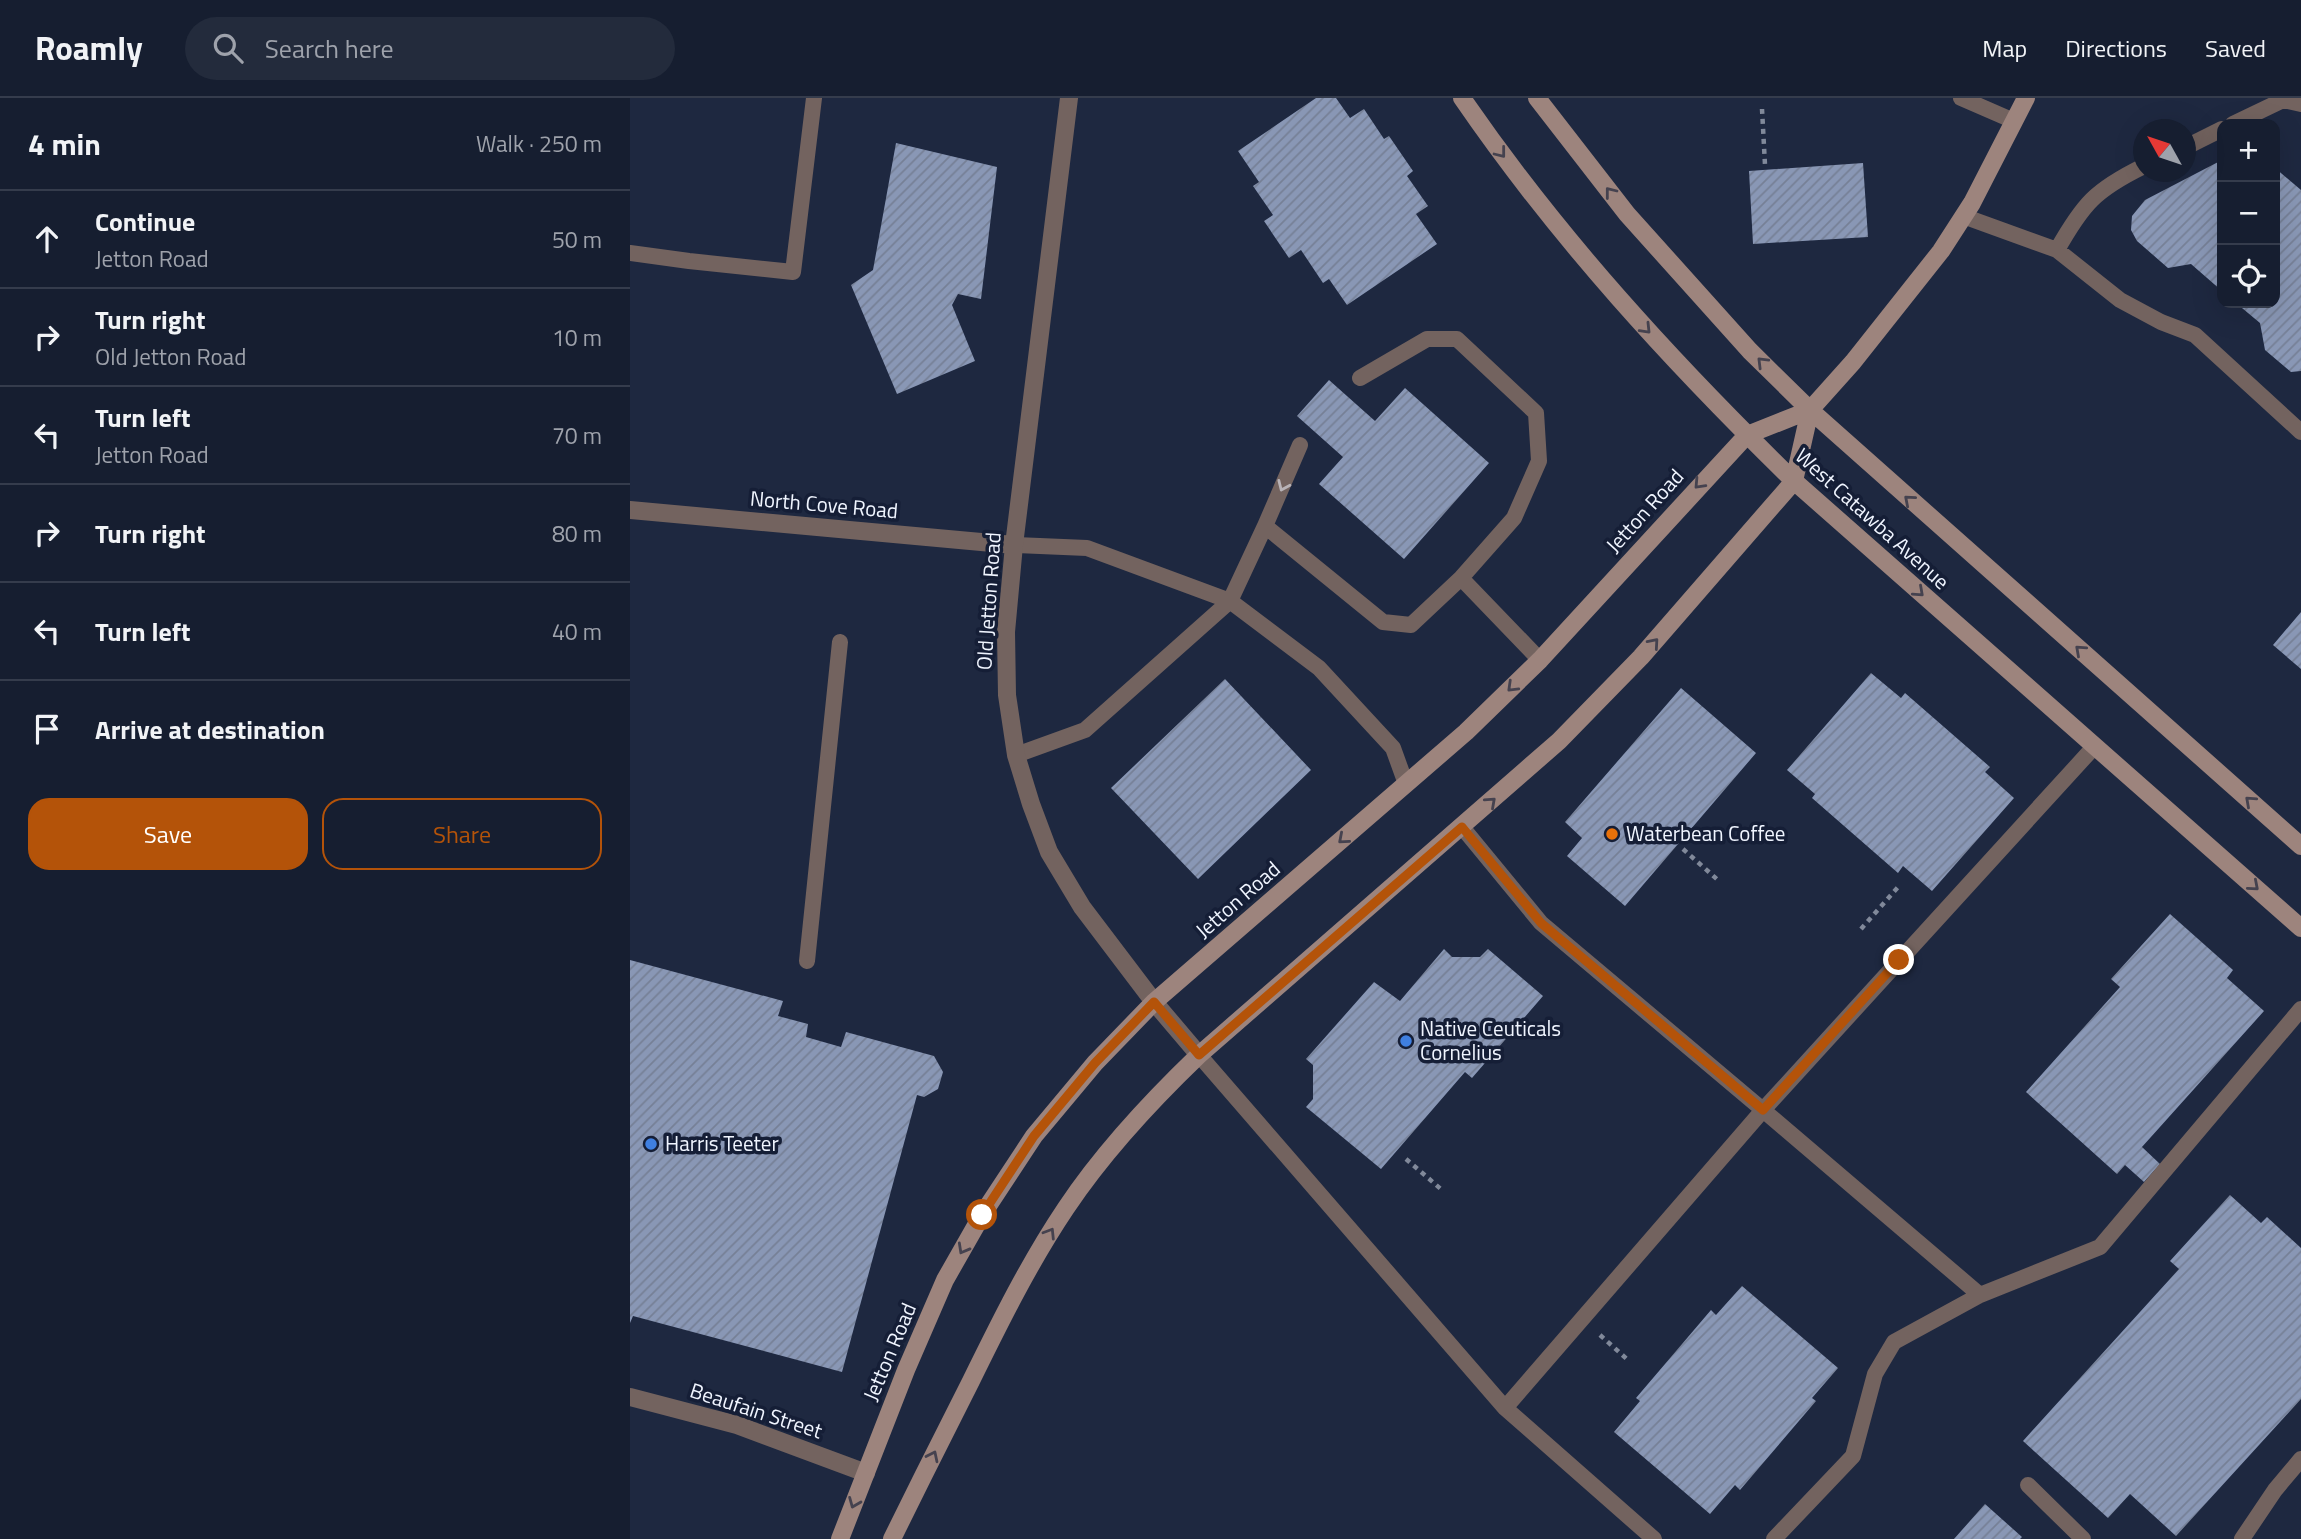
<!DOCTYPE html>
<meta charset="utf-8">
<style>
:root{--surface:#161e30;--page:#232b3c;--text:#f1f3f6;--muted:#9ea2ab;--line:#353c4c;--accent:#b45309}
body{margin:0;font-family:"Titillium Web",sans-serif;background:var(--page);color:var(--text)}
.controls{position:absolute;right:21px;top:21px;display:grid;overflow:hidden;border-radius:14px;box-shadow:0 7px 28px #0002}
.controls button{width:63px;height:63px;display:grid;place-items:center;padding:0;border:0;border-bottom:2px solid var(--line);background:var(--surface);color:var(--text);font:35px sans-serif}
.compass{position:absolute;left:1503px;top:21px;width:63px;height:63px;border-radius:50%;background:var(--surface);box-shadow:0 7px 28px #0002;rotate:310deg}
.stop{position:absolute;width:21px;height:21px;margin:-16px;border:5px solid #b45309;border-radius:50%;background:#fff}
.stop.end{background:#b45309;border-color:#fff;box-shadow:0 2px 7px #0008}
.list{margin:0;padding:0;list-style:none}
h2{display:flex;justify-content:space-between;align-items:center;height:91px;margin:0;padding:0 28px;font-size:30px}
h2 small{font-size:23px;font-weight:400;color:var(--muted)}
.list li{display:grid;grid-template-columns:46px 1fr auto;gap:21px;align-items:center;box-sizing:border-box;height:98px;padding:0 28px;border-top:2px solid var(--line)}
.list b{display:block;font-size:26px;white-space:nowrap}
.list p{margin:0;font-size:23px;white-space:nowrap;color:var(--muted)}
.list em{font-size:23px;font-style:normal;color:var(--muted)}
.actions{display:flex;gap:14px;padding:21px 28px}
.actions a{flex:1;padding:16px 0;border:2px solid var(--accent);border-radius:21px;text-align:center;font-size:24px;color:var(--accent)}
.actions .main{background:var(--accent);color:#fff}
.icon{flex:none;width:38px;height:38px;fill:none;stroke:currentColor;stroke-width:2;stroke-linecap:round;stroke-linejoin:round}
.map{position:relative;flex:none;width:1671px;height:1441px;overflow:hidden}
header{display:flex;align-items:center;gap:42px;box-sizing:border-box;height:98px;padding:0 35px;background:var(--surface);border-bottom:2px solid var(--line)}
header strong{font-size:33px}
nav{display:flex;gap:38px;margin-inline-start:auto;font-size:24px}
.search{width:490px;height:63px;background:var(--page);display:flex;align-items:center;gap:18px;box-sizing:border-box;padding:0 24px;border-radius:38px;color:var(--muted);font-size:26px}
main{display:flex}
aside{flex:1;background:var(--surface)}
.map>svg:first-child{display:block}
.building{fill:url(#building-hatch)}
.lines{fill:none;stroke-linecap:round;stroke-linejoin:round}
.path{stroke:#81899a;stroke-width:4.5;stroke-dasharray:5 5;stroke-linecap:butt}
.lane{stroke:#73635f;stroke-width:16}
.street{stroke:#73635f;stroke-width:18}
.secondary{stroke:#9d847d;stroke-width:18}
.oneway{stroke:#45424f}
.oneway2{stroke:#b8b3b7}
.route{stroke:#b45309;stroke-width:9}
.food-dot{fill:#e8710a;stroke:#151e36;stroke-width:2.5}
.shop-dot{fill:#3f7fe0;stroke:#151e36;stroke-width:2.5}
.labels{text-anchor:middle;stroke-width:7;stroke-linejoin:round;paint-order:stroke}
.street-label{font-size:21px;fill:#f0f5ff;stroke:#151e36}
.poi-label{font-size:21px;fill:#f0f5ff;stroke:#151e36;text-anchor:start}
</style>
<header>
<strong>Roamly</strong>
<div class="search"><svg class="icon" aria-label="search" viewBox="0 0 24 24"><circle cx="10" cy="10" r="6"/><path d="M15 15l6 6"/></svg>Search here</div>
<nav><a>Map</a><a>Directions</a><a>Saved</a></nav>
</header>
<main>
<aside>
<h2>4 min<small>Walk · 250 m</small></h2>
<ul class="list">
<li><svg class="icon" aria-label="ahead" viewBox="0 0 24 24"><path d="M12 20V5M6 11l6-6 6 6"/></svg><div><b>Continue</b><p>Jetton Road</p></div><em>50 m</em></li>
<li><svg class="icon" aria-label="right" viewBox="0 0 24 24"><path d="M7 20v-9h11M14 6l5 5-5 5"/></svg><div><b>Turn right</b><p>Old Jetton Road</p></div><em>10 m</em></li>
<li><svg class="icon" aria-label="left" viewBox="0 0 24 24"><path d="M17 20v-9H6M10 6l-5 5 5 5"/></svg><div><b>Turn left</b><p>Jetton Road</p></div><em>70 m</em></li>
<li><svg class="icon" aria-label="right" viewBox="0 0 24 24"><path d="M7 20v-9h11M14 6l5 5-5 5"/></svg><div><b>Turn right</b></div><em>80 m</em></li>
<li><svg class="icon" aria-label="left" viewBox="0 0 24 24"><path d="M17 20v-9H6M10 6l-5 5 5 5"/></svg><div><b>Turn left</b></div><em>40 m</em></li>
<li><svg class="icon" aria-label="arrive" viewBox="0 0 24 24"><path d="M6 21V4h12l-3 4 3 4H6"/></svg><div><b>Arrive at destination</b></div></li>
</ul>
<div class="actions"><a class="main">Save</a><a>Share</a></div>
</aside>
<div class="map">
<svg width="1671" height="1441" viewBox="0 0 1671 1441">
<defs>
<pattern id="building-hatch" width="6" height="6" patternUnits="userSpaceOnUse" patternTransform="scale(1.75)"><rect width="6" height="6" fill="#8997b5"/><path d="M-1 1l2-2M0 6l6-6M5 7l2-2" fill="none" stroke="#768096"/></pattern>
</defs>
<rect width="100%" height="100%" fill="#1e2840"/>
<path class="building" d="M686 0H706L720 20 734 11 754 41 759 38 783 73 777 78 798 108 786 116 807 146 717 207 699 181 693 185 671 152 659 160 634 123 643 117 623 88 629 84 608 53Z
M266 45 367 69 351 201 328 196 322 207 345 263 267 296 221 187 243 172Z
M1592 62V193L1561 166 1538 170 1507 143 1501 132 1502 118 1515 102Z
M1233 65 1238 139 1123 146 1119 73Z
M1645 70 1671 92V273L1661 274 1635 252 1630 225 1606 205H1645Z
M699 282 745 323 775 290 859 365 774 461 689 386 713 359 667 318Z
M1671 514V571L1643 547Z
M1241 575 1271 600 1275 595 1360 669 1355 674 1384 700 1302 793 1273 768 1268 775 1182 700 1185 696 1157 672Z
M595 581 681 672 568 781 481 690Z
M1051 590 1126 655 995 808 937 758 952 740 935 724Z
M1540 816 1603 872 1597 880 1634 913 1512 1049 1530 1066 1514 1084 1495 1067 1487 1076 1396 994 1490 889 1481 881Z
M814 851 822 859H850L858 851 913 898 842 980 835 974 751 1071 676 1009 683 1001V967L676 961 744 884 770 903Z
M0 862 153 903 148 918 178 926 176 939 211 949 216 934 304 958 313 974 308 991 294 999 287 997 212 1274 3 1218 0 1225Z
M1600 1097 1631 1125 1637 1119 1671 1150V1301L1546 1438 1500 1396 1478 1420 1393 1343 1549 1171 1540 1163Z
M1112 1188 1208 1270 1182 1300 1186 1303 1110 1392 1105 1387 1080 1416 984 1334 1010 1303 1006 1300 1081 1212 1086 1217Z
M1355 1406 1392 1439 1390 1441H1324Z"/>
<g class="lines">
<path class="path" d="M1132 11 1135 67
M1053 751 1089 783
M1231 831 1269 788
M776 1061 812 1092
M970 1237 998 1262"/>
<path class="lane" d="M1331 0 1384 23
M1603 26 1653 2 1671 6
M1556 49 1592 31
M1333 118 1427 152 1490 202 1531 224 1565 237 1671 334
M1427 152C1453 106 1465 92 1514 68
M0 155 59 163 163 174 184 0
M730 280 797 241H827L906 315 909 363 884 420 831 480
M635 428 670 347
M384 447 457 450 600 503 455 632 386 657
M776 686 763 650 689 570 600 503 635 428 753 524 781 527 831 480 910 562
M832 729 911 825 1133 1012 1464 649
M177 863 210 544
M569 957 875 1310 1024 1441
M1350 1197 1470 1149 1671 911
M875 1310 1133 1012 1350 1197 1264 1244 1245 1276 1223 1358 1144 1441
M1398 1387 1453 1441
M1612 1441 1645 1392 1671 1361"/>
<path class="street" d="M439 0 384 447 376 534 377 597 386 657 401 706 419 754 452 809 524 904 569 957
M0 412 384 447
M0 1299 107 1327 236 1375"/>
<path class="secondary" d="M832 0C928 140 1043 265 1164 383L1671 830
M907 0 997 116 1120 253 1180 312 1671 748
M210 1441 276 1272 315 1182 352 1117 404 1038 465 965 524 904 836 634 910 562 1117 337 1180 312 1223 264 1311 153 1342 105 1396 0
M262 1441C288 1388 314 1336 341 1283 370 1224 399 1165 436 1110 474 1053 520 1004 569 957L929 643 1011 559 1164 383 1180 312"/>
</g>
<defs><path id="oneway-chevron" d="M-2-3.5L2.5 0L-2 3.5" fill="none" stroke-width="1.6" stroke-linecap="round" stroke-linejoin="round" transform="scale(1.75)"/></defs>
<g class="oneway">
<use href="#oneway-chevron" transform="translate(871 55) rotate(52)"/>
<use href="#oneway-chevron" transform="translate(980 94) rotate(-128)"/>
<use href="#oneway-chevron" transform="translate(1016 231) rotate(46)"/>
<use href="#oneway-chevron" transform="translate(1132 264) rotate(-135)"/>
<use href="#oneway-chevron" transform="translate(1069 386) rotate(133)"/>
<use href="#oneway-chevron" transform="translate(1279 402) rotate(-139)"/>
<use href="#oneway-chevron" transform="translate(1289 494) rotate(42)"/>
<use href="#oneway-chevron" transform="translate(1024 545) rotate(-49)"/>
<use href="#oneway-chevron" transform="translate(1450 552) rotate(-138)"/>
<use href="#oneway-chevron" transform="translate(882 589) rotate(136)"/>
<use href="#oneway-chevron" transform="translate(1620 703) rotate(-138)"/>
<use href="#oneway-chevron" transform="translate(861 704) rotate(-42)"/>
<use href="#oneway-chevron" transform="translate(713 741) rotate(139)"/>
<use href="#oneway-chevron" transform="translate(1624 788) rotate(41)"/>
<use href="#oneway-chevron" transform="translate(420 1135) rotate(-58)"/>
<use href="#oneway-chevron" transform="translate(333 1151) rotate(119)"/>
<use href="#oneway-chevron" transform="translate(303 1358) rotate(-64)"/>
<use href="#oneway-chevron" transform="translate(224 1405) rotate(112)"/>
</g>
<use class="oneway2" href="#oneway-chevron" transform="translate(653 388) rotate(114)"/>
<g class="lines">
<path class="route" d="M352 1117 404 1038 465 965 524 904 569 957 832 729 911 825 1133 1012 1269 862"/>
</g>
<circle class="food-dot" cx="982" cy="736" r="7"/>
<g class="shop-dot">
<circle cx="776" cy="943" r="7"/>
<circle cx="21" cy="1046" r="7"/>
</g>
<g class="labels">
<g class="street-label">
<text transform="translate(194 407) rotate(5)" y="7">North Cove Road</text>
<text transform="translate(1015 413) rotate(-48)" y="7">Jetton Road</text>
<text transform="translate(1242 421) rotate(42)" y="7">West Catawba Avenue</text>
<text transform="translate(359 503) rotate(-86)" y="7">Old Jetton Road</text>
<text transform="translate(608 802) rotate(-41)" y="7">Jetton Road</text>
<text transform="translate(260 1254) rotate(-67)" y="7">Jetton Road</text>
<text transform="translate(126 1313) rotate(18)" y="7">Beaufain Street</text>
</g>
<g class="poi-label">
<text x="996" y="743">Waterbean Coffee</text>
<text x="790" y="938">Native Ceuticals<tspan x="790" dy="24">Cornelius</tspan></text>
<text x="35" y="1053">Harris Teeter</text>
</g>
</g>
</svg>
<div class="controls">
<button>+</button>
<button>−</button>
<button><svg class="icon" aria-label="locate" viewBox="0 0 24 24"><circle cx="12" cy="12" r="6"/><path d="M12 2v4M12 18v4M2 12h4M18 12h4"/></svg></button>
</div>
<svg class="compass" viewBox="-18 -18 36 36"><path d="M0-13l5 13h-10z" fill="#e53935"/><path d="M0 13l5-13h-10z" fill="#9ea2ab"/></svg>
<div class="stop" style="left:352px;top:1117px"></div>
<div class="stop end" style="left:1269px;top:862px"></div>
</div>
</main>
